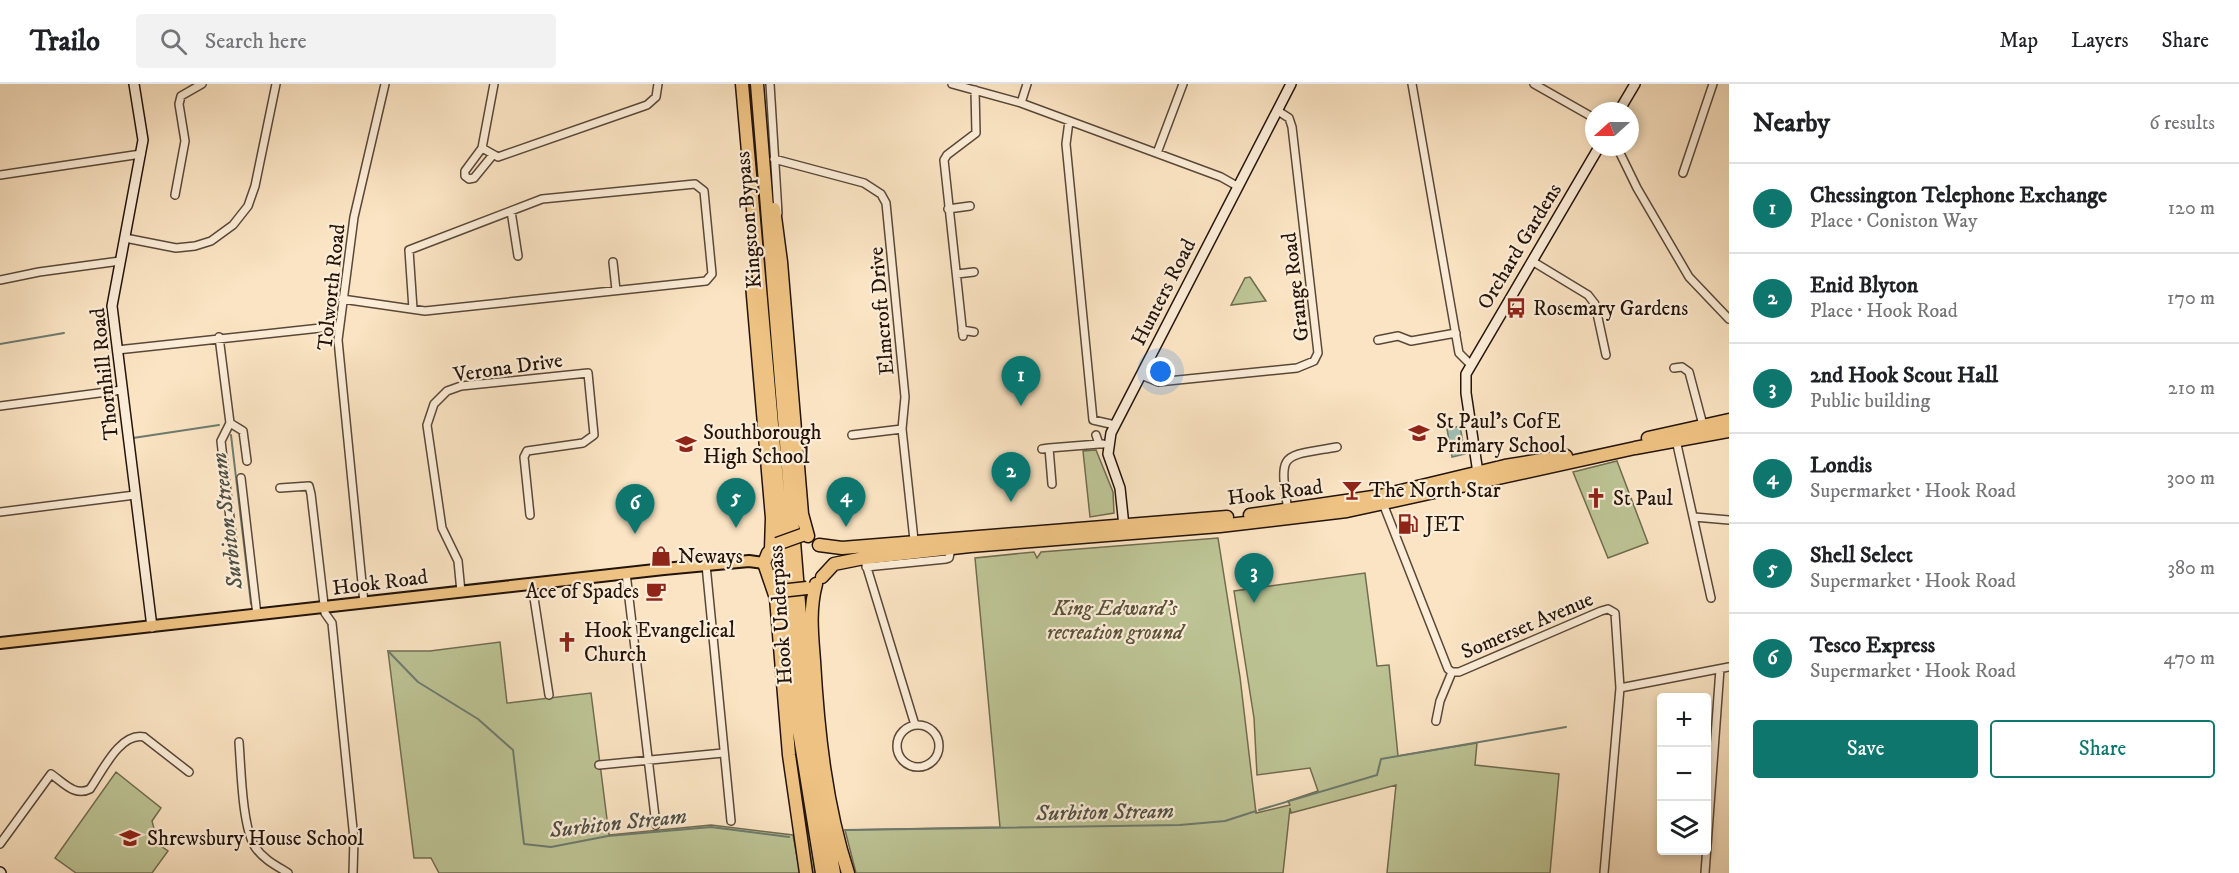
<!DOCTYPE html>
<meta charset="utf-8">
<style>
:root{--surface:#fff;--page:#f2f2f2;--text:#202124;--muted:#757577;--line:#e0e0e0;--accent:#0f766e}
body{margin:0;font-family:"IM FELL DW Pica",serif;background:var(--page);color:var(--text)}
.controls{position:absolute;right:18px;bottom:18px;display:grid;overflow:hidden;border-radius:6px;box-shadow:0 3px 9px #0003}
.controls button{width:54px;height:54px;display:grid;place-items:center;padding:0;border:0;border-bottom:2px solid var(--line);background:var(--surface);color:var(--text);font:30px sans-serif}
.compass{position:absolute;left:1585px;top:18px;width:54px;height:54px;border-radius:50%;background:var(--surface);box-shadow:0 3px 9px #0003;rotate:249deg}
.you{position:absolute;left:1161px;top:288px;width:21px;height:21px;margin:-15px;border:4px solid #fff;border-radius:50%;background:#1a73e8;box-shadow:0 0 0 9px #1a73e833}
.badge{display:grid;place-items:center;width:39px;height:39px;border-radius:50%;background:var(--accent);color:#fff;font-size:20px;font-weight:700}
.pin{position:absolute;translate:-50% -50px;filter:drop-shadow(0 2px 3px #0008)}
.pin::after{content:'';position:absolute;top:32px;width:21px;height:18px;background:inherit;clip-path:polygon(0 0,100% 0,50% 100%)}
.list{margin:0;padding:0;list-style:none}
h2{display:flex;justify-content:space-between;align-items:center;height:78px;margin:0;padding:0 24px;font-size:26px}
h2 small{font-size:20px;font-weight:400;color:var(--muted)}
.list li{display:grid;grid-template-columns:39px 1fr auto;gap:18px;align-items:center;box-sizing:border-box;height:90px;padding:0 24px;border-top:2px solid var(--line)}
.list b{display:block;font-size:22px;white-space:nowrap}
.list p{margin:0;font-size:20px;white-space:nowrap;color:var(--muted)}
.list em{font-size:20px;font-style:normal;color:var(--muted)}
.actions{display:flex;gap:12px;padding:18px 24px}
.actions a{flex:1;padding:14px 0;border:2px solid var(--accent);border-radius:6px;text-align:center;font-size:21px;color:var(--accent)}
.actions .main{background:var(--accent);color:#fff}
.icon{flex:none;width:33px;height:33px;fill:none;stroke:currentColor;stroke-width:2;stroke-linecap:round;stroke-linejoin:round}
.map{position:relative;flex:none;width:1729px;height:789px;overflow:hidden}
header{display:flex;align-items:center;gap:36px;box-sizing:border-box;height:84px;padding:0 30px;background:var(--surface);border-bottom:2px solid var(--line)}
header strong{font-size:28px}
nav{display:flex;gap:33px;margin-inline-start:auto;font-size:21px}
.search{width:420px;height:54px;background:var(--page);display:flex;align-items:center;gap:15px;box-sizing:border-box;padding:0 21px;border-radius:6px;color:var(--muted);font-size:22px}
main{display:flex}
aside{flex:1;background:var(--surface)}
.map>svg:first-child{display:block}
.green{fill:#bdc495;stroke:#706c50;stroke-width:1.5}
.water{fill:#9fbfb2;stroke:#6d7b6f;stroke-width:1.5}
.lines{fill:none;stroke-linecap:round;stroke-linejoin:round}
.stream{stroke:#6d7b6f;stroke-width:2}
.street-casing{stroke:#594839;stroke-width:10}
.secondary-casing{stroke:#23140b;stroke-width:12}
.primary-casing{stroke:#23140b;stroke-width:14}
.highway-casing{stroke:#23140b;stroke-width:15}
.street{stroke:#fcedd8;stroke-width:7}
.secondary{stroke:#fcedd8;stroke-width:9}
.primary{stroke:#eec282;stroke-width:10}
.highway{stroke:#eec282;stroke-width:12}
.highway-bridge-casing{stroke:#23140b;stroke-width:15;stroke-linecap:butt}
.highway-bridge{stroke:#eec282;stroke-width:12}
.labels{text-anchor:middle;stroke-width:4.5;stroke-linejoin:round;paint-order:stroke}
.street-label{font-size:21px;fill:#23140b;stroke:#fcedd8}
.poi-label{font-size:21px;fill:#23140b;stroke:#fcedd8;text-anchor:start}
.park-label{font-size:21px;font-style:italic;fill:#59523b;stroke:#fcedd8}
.water-label{font-size:22px;font-style:italic;fill:#4e5045;stroke:#fcedd8}
</style>
<header>
<strong>Trailo</strong>
<div class="search"><svg class="icon" aria-label="search" viewBox="0 0 24 24"><circle cx="10" cy="10" r="6"/><path d="M15 15l6 6"/></svg>Search here</div>
<nav><a>Map</a><a>Layers</a><a>Share</a></nav>
</header>
<main>
<div class="map">
<svg width="1729" height="789" viewBox="0 0 1729 789">
<rect width="100%" height="100%" fill="#fbe4c3"/>
<filter id="stains"><feTurbulence type="fractalNoise" baseFrequency=".00333" numOctaves="4"/><feColorMatrix values="0 0 0 0 .2 0 0 0 0 .09 0 0 0 0 .02 0 0 0 .5 -.17"/></filter>
<radialGradient id="worn" r=".72"><stop offset=".6" stop-color="#630" stop-opacity="0"/><stop offset="1" stop-color="#630" stop-opacity=".3"/></radialGradient>
<path class="green" d="M1250 193 1266 217 1231 221 1245 194Z
M1096 366 1113 408 1114 429 1090 433 1083 367Z
M1617 377 1648 459 1608 474 1573 388Z
M1218 454 1240 593 1256 729 1290 721 1288 717 1318 707 1310 684 1257 691 1254 634 1234 507 1365 489 1377 582 1389 581 1398 672 1477 659 1475 681 1559 690 1550 789H1387L1396 701 1291 729 1290 724 1283 789H856L845 746 1000 743 975 474 1034 468 1037 474 1041 468Z
M500 558 507 619 591 609 609 751 711 741 793 751 800 789H439L431 774H414L388 567H430Z
M116 688 161 724 152 737 158 760 168 767 152 789H76L55 774Z
M799 696 817 789H813Z"/>
<path class="water" d="M1460 342 1465 370 1452 373 1447 345Z"/>
<g class="lines">
<path class="stream" d="M0 260 64 249
M231 351 251 520
M133 354 219 341
M388 567 418 598 478 635 513 666 524 760 551 763 608 752 711 743 789 753
M1259 726 1377 691 1381 675 1566 643
M845 746 1180 741 1225 737 1256 727"/>
<g class="street-casing">
<path id="street" d="M494 0 482 64 498 73 647 21 656 13 658 0
M770 0 778 129
M952 0 1021 19 1221 93 1237 102
M1412 0 1459 269 1470 280
M1534 0 1594 34
M1021 19 1027 0
M1069 37 1066 60 1093 336 1115 341
M1617 63 1637 104 1689 193 1729 235
M482 64 465 87V92L469 95 474 94 492 72
M1157 69 1183 0
M774 75 864 99 881 110 886 119 905 313 902 345 914 456
M1683 89 1713 0
M0 91 141 70
M175 111 185 57 179 20 181 12 202 0
M948 125 970 122
M511 127 518 172
M125 154 176 164 195 162 211 157 233 141 248 122 255 102 276 0
M1532 177 1588 211 1595 220 1606 271
M613 178 616 206
M957 190 974 188
M0 196 39 188 120 177
M342 215 425 227 706 197 712 190 704 107 695 100 542 115 409 166 413 225
M962 246 974 248
M963 252 944 76 947 71 976 49 975 6
M219 253 230 339
M1378 256 1398 252 1411 257 1456 249
M117 266 339 242
M1674 284 1682 283 1689 288 1703 341
M1141 291 1158 298 1297 284 1314 277 1318 269 1292 43 1289 34 1278 27
M0 322 122 306
M230 339 221 357 233 460
M230 339 243 347 247 377
M852 351 902 345
M1096 351 1099 360H1103
M1676 356 1711 514
M1049 364 1099 360
M1042 365 1049 364 1052 400
M241 394 257 531
M280 404 309 402 311 410 325 529 332 539 354 755 353 789
M1382 417 1448 585 1452 588H1459L1601 527 1608 525 1615 529 1620 604 1604 789
M1288 427C1279 367 1280 373 1337 363
M0 428 135 411
M1694 433 1729 436
M864 474 915 641
M706 481 731 737
M866 483 946 475 949 474 951 465
M626 489 656 741
M532 501 549 611
M461 508 458 477 442 444 427 341 434 320 447 307 461 302 588 289 594 351 583 359 527 367 524 373 530 431
M364 519 338 256 354 133 385 0
M1620 604 1729 583
M1436 637 1440 617 1452 588
M897 662a21 21 0 1 1 42 0a21 21 0 1 1-42 0Z
M239 658C241 683 242 743 255 763 263 775 277 782 288 789
M599 681 723 669
M0 760 51 690C64 699 75 713 90 705 102 688 120 648 144 653L189 688
M1705 789 1720 585"/>
</g>
<g class="secondary-casing">
<path id="secondary" d="M134 0 143 56 112 222 152 543
M1619 27 1635 0
M1478 389 1466 309V290L1599 63
M1124 442 1120 404 1108 370 1111 349 1291 0
M0 788 1 789"/>
</g>
<g class="primary-casing">
<path id="primary" d="M0 559 664 485 749 477 764 479"/>
</g>
<g class="highway-casing">
<path id="highway" d="M742 0 799 647 822 789
M757 0 809 643 834 789
M774 125 781 178 802 430 808 452
M752 200 772 434 771 465
M1648 354 1729 336
M1250 431 1380 412 1505 382 1566 372
M776 461 768 469 764 479 776 514 789 671 806 789
M819 461 842 464 1227 433
M822 493 834 480 864 474 970 462 1220 442 1347 427 1635 364 1729 347
M816 500C809 526 812 551 814 577 818 648 826 722 848 789"/>
</g>
<use href="#street" class="street"/>
<use href="#secondary" class="secondary"/>
<use href="#primary" class="primary"/>
<use href="#highway" class="highway"/>
<g class="highway-bridge-casing">
<path id="highway-bridge" d="M777 460 802 451
M780 507 807 504"/>
</g>
<use href="#highway-bridge" class="highway-bridge"/>
</g>
<defs>
<g id="bus-bare" transform="scale(1.62)"><path d="M-5-6H5V4H4V6H2V4H-2V6H-4V4H-5ZM-3.5-4V0h7V-4ZM-3.5 1.2v1.5H-2V1.2ZM2 1.2v1.5H3.5V1.2Z" fill="#8f2418" stroke="#fcedd8" stroke-width="2.5" paint-order="stroke"/></g>
<g id="school-bare" transform="scale(1.62)"><path d="M0-5L7-2L0 1L-7-2ZM-4 1L0 2.5L4 1V4Q0 6-4 4Z" fill="#8f2418" stroke="#fcedd8" stroke-width="2.5" paint-order="stroke"/></g>
<g id="bar-bare" transform="scale(1.62)"><path d="M-6-5H6L.8 .8V4.5H3.5V6h-7V4.5H-.8V.8Z" fill="#8f2418" stroke="#fcedd8" stroke-width="2.5" paint-order="stroke"/></g>
<g id="church-bare" transform="scale(1.62)"><path d="M-1.2-6h2.4v3.5h3.3v2.4h-3.3V6h-2.4V-.1h-3.3v-2.4h3.3Z" fill="#8f2418" stroke="#fcedd8" stroke-width="2.5" paint-order="stroke"/></g>
<g id="fuel-bare" transform="scale(1.62)"><path d="M-5.5-6h7V0h2V4h1.3V-2.5L3-4.5l.8-.8L6-3V5H2.5V1h-1V6h-7ZM-4.2-4.7v3.2H.2V-4.7Z" fill="#8f2418" stroke="#fcedd8" stroke-width="2.5" paint-order="stroke"/></g>
<g id="shop-bare" transform="scale(1.62)"><path d="M-5-2.5h2.3a2.7 3.5 0 0 1 5.4 0H5L5.5 6h-11ZM-1.5-2.5h3a1.5 2.3 0 0 0-3 0Z" fill="#8f2418" stroke="#fcedd8" stroke-width="2.5" paint-order="stroke"/></g>
<g id="cafe-bare" transform="scale(1.62)"><path d="M-5.5-4.5H6V0H3Q3 3.5 0 3.5H-2.5Q-5.5 3.5-5.5 0ZM3-3.2v2h1.7v-2ZM-6 4.5H4V6H-6Z" fill="#8f2418" stroke="#fcedd8" stroke-width="2.5" paint-order="stroke"/></g>
</defs>
<g fill-rule="evenodd">
<use href="#bus-bare" x="1516" y="224"/>
<use href="#school-bare" x="1419" y="349"/>
<use href="#school-bare" x="686" y="360"/>
<use href="#bar-bare" x="1352" y="406"/>
<use href="#church-bare" x="1596" y="414"/>
<use href="#fuel-bare" x="1408" y="440"/>
<use href="#shop-bare" x="661" y="472"/>
<use href="#cafe-bare" x="656" y="507"/>
<use href="#church-bare" x="567" y="558"/>
<use href="#school-bare" x="130" y="754"/>
</g>
<g class="labels">
<g class="street-label">
<text transform="translate(748 136) rotate(-95)" y="7">Kingston Bypass</text>
<text transform="translate(1519 162) rotate(-59)" y="7">Orchard Gardens</text>
<text transform="translate(331 203) rotate(-84)" y="7">Tolworth Road</text>
<text transform="translate(1295 203) rotate(-97)" y="7">Grange Road</text>
<text transform="translate(1163 208) rotate(-63)" y="7">Hunters Road</text>
<text transform="translate(881 227) rotate(-95)" y="7">Elmcroft Drive</text>
<text transform="translate(508 283) rotate(-8)" y="7">Verona Drive</text>
<text transform="translate(104 290) rotate(-96)" y="7">Thornhill Road</text>
<text transform="translate(1275 408) rotate(-7)" y="7">Hook Road</text>
<text transform="translate(380 498) rotate(-7)" y="7">Hook Road</text>
<text transform="translate(780 531) rotate(-94)" y="7">Hook Underpass</text>
<text transform="translate(1527 541) rotate(-23)" y="7">Somerset Avenue</text>
</g>
<g class="poi-label">
<text x="1533" y="231">Rosemary Gardens</text>
<text x="1436" y="344">St Paul's CofE<tspan x="1436" dy="24">Primary School</tspan></text>
<text x="703" y="355">Southborough<tspan x="703" dy="24">High School</tspan></text>
<text x="1369" y="413">The North Star</text>
<text x="1613" y="421">St Paul</text>
<text x="1425" y="447">JET</text>
<text x="678" y="479">Neways</text>
<text x="639" y="514" text-anchor="end">Ace of Spades</text>
<text x="584" y="553">Hook Evangelical<tspan x="584" dy="24">Church</tspan></text>
<text x="147" y="761">Shrewsbury House School</text>
</g>
<g class="park-label">
<text x="1115" y="531">King Edward's<tspan x="1115" dy="24">recreation ground</tspan></text>
</g>
<g class="water-label">
<text transform="translate(226 437) rotate(-97)" y="8">Surbiton Stream</text>
<text transform="translate(1105 727) rotate(-1)" y="8">Surbiton Stream</text>
<text transform="translate(618 738) rotate(-6)" y="8">Surbiton Stream</text>
</g>
</g>
<rect width="100%" height="100%" filter="url(#stains)"/>
<rect width="100%" height="100%" fill="url(#worn)"/>
</svg>
<div class="controls">
<button>+</button>
<button>−</button>
<button><svg class="icon" aria-label="layers" viewBox="0 0 24 24"><path d="M12 4l9 5-9 5-9-5zM3 14l9 5 9-5"/></svg></button>
</div>
<svg class="compass" viewBox="-18 -18 36 36"><path d="M0-13l5 13h-10z" fill="#e53935"/><path d="M0 13l5-13h-10z" fill="#757577"/></svg>
<div class="you"></div>
<div class="pin badge" style="left:1021px;top:322px">1</div>
<div class="pin badge" style="left:1011px;top:418px">2</div>
<div class="pin badge" style="left:1254px;top:519px">3</div>
<div class="pin badge" style="left:846px;top:443px">4</div>
<div class="pin badge" style="left:736px;top:444px">5</div>
<div class="pin badge" style="left:635px;top:450px">6</div>
</div>
<aside>
<h2>Nearby<small>6 results</small></h2>
<ul class="list">
<li><span class="badge">1</span><div><b>Chessington Telephone Exchange</b><p>Place · Coniston Way</p></div><em>120 m</em></li>
<li><span class="badge">2</span><div><b>Enid Blyton</b><p>Place · Hook Road</p></div><em>170 m</em></li>
<li><span class="badge">3</span><div><b>2nd Hook Scout Hall</b><p>Public building</p></div><em>210 m</em></li>
<li><span class="badge">4</span><div><b>Londis</b><p>Supermarket · Hook Road</p></div><em>300 m</em></li>
<li><span class="badge">5</span><div><b>Shell Select</b><p>Supermarket · Hook Road</p></div><em>380 m</em></li>
<li><span class="badge">6</span><div><b>Tesco Express</b><p>Supermarket · Hook Road</p></div><em>470 m</em></li>
</ul>
<div class="actions"><a class="main">Save</a><a>Share</a></div>
</aside>
</main>
